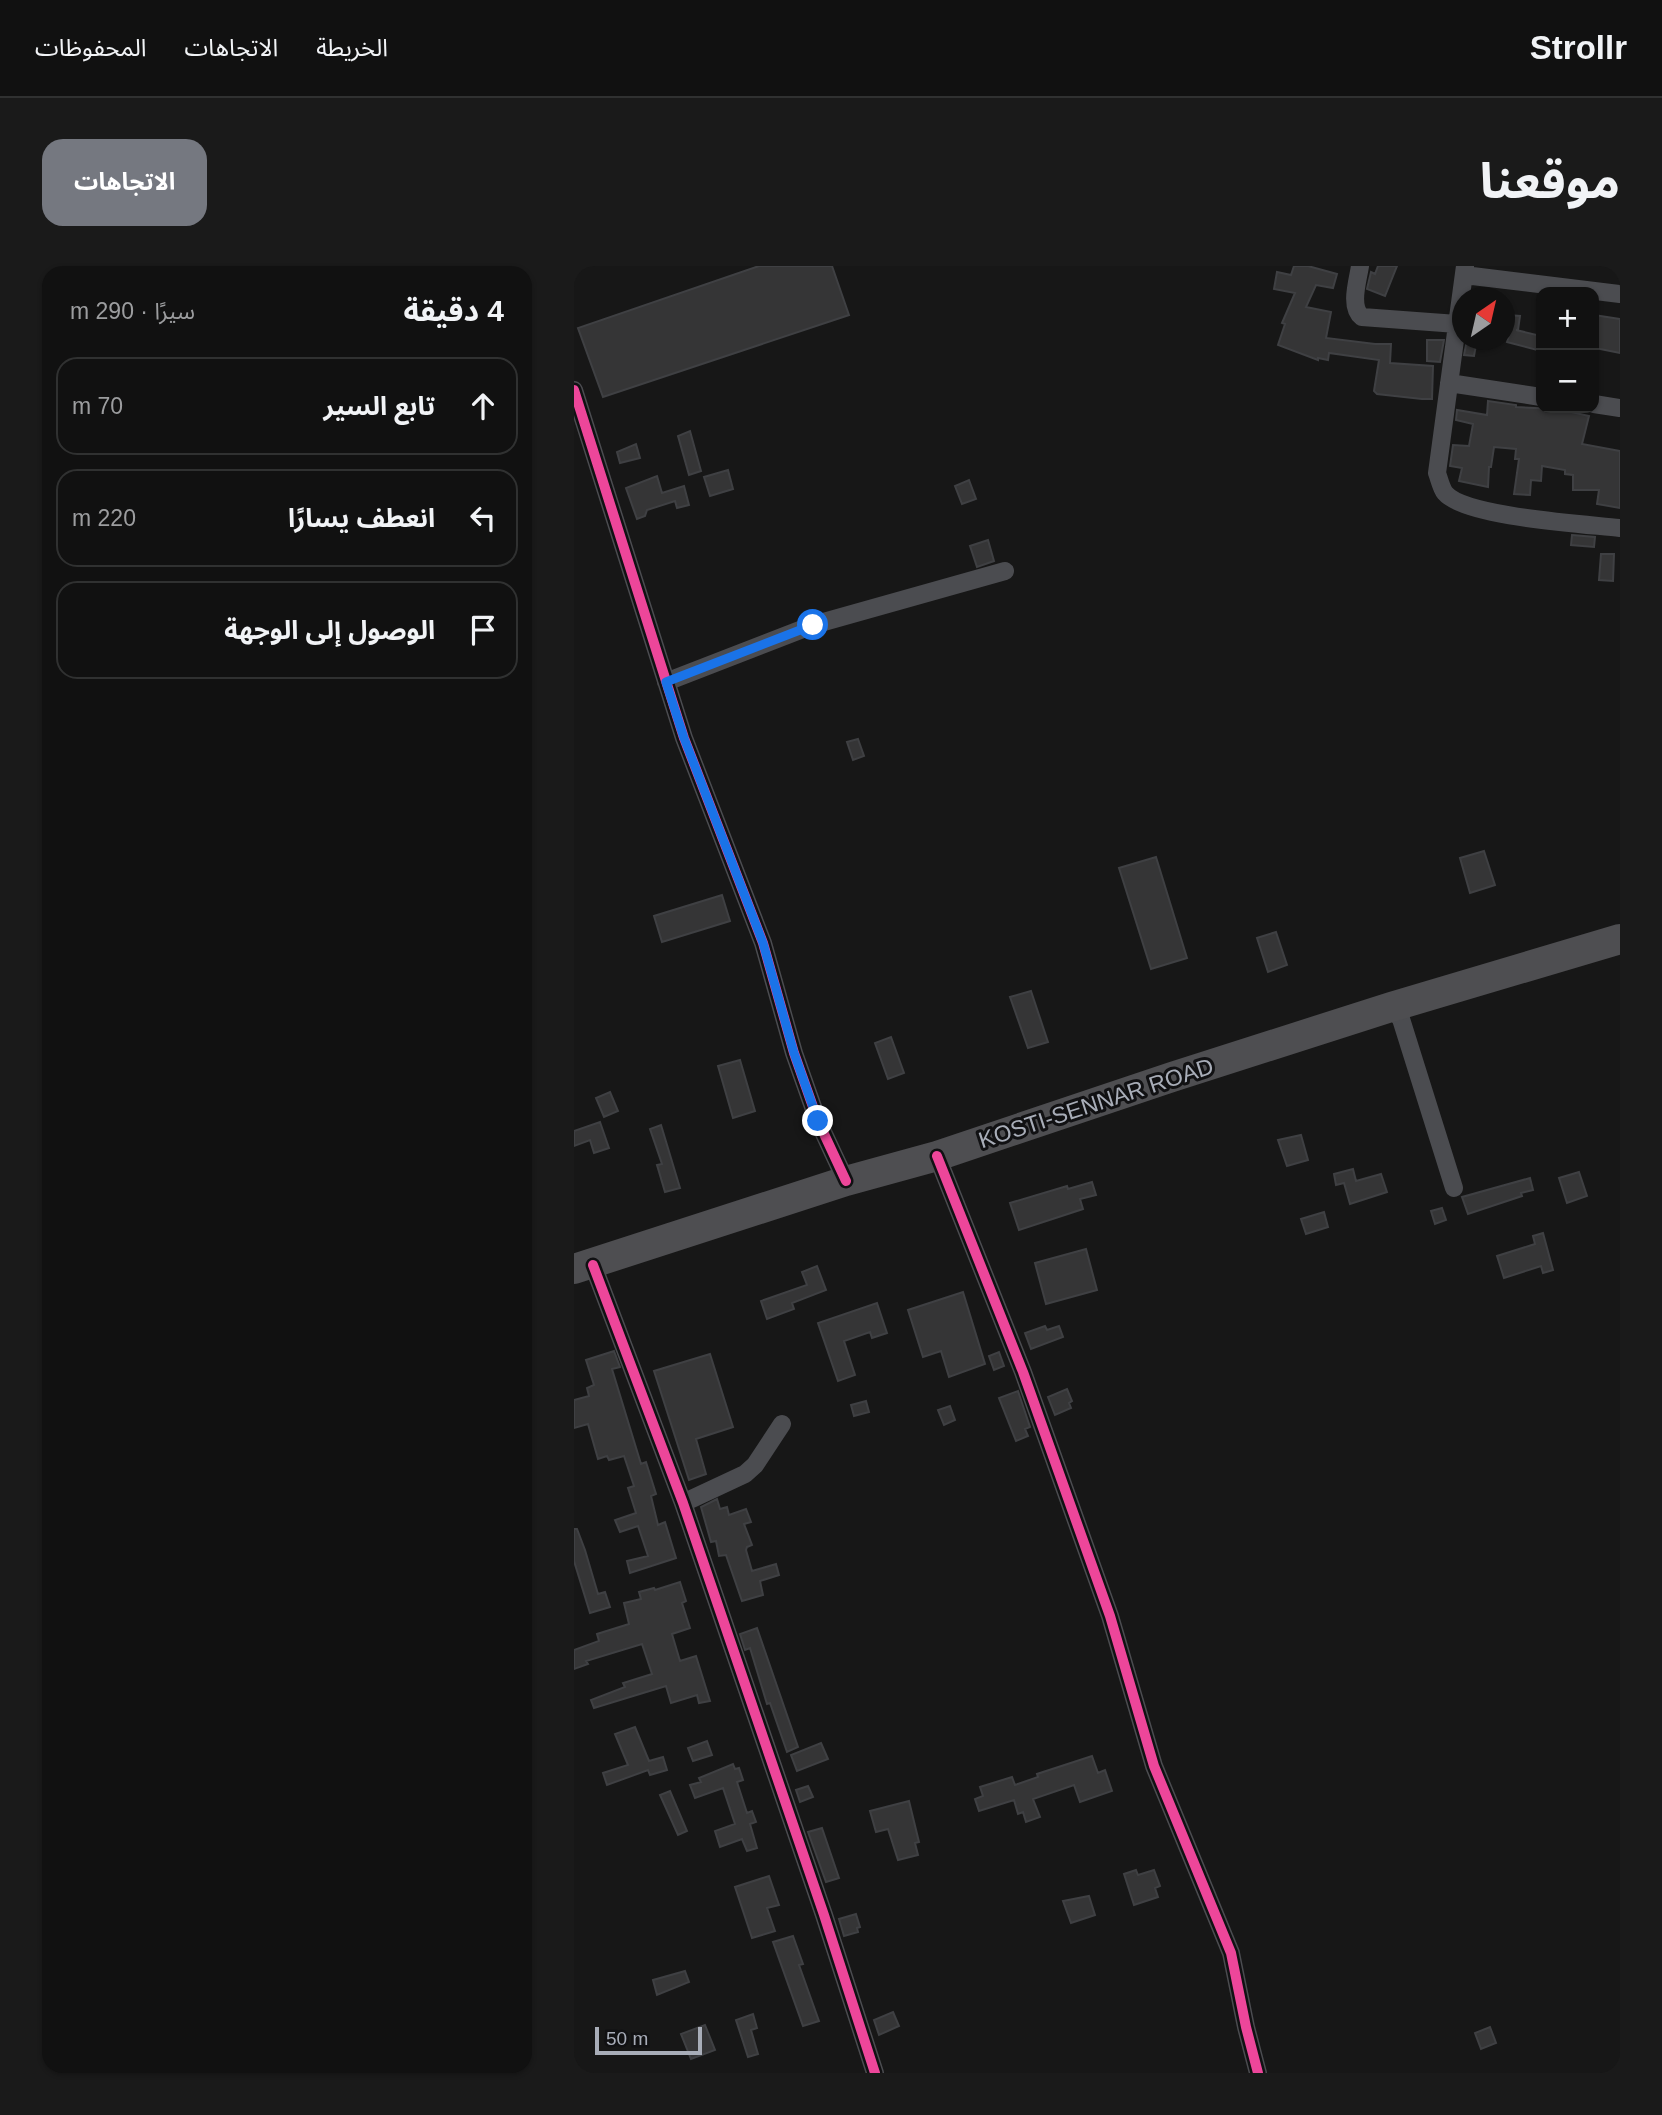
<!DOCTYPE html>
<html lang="ar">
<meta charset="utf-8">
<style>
:root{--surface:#111;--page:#1a1a1a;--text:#f1f3f6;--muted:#9c9d9f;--line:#303131;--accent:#757880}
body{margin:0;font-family:Helvetica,"Noto Sans Arabic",sans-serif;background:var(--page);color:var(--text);direction:rtl}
.controls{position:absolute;right:21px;top:21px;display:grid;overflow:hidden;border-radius:14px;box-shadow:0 2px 5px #0004}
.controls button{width:63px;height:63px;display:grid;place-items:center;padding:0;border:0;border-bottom:2px solid var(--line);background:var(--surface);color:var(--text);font:35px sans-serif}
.compass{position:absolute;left:878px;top:21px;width:63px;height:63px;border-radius:50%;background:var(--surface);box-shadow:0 2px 5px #0004;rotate:34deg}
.scale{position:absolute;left:21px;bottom:18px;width:107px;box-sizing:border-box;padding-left:7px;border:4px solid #a8adb8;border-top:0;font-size:19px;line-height:24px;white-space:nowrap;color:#a8adb8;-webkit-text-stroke:5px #111113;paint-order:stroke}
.stop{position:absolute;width:21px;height:21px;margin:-16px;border:5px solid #1a73e8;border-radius:50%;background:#fff}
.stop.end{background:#1a73e8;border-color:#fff;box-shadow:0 2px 7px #0008}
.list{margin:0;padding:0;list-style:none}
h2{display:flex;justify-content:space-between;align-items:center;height:91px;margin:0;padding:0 28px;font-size:30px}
h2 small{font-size:23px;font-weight:400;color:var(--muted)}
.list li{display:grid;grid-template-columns:46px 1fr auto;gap:21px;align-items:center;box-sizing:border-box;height:98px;margin:0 14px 14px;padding:0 14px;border:2px solid var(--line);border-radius:21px}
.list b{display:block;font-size:26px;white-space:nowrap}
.list em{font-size:23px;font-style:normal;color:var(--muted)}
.icon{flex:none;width:38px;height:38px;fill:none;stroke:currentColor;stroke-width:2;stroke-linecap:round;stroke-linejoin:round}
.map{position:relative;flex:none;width:1046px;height:1807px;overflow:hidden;direction:ltr;border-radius:21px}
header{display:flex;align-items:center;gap:42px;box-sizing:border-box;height:98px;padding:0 35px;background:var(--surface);border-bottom:2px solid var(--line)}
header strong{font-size:33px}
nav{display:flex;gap:38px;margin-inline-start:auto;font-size:24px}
.intro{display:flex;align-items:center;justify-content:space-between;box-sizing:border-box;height:168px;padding:0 42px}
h1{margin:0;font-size:49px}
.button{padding:18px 32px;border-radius:21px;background:var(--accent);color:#fff;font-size:24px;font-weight:700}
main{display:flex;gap:42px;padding:0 42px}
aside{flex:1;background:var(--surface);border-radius:21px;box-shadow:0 2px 5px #0004}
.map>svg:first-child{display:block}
.building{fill:#353536;stroke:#3f4043;stroke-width:2}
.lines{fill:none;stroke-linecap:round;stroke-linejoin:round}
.street{stroke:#4b4c50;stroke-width:18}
.highway{stroke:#4e4e51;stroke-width:30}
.cycleway-casing{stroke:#111113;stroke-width:15}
.cycleway{stroke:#ed469a;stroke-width:10}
.route{stroke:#1a73e8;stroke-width:9}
.labels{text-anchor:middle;stroke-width:6;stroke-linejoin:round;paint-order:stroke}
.street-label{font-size:23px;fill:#a8adb8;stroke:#111113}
</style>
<header>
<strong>Strollr</strong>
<nav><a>الخريطة</a><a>الاتجاهات</a><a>المحفوظات</a></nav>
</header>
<div class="intro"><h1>موقعنا</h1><a class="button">الاتجاهات</a></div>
<main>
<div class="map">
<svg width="1046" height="1807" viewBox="0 0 1046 1807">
<rect width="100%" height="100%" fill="#171717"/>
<path class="building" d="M185 0H258L275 49 29 131 4 62Z
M720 0H734L763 8 759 22 742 19 732 41 757 46 752 72 801 78H817L816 97 859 100 858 133H848L803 128 800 125 805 94 755 87 754 94 744 92V94L704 79 711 58 708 57 721 27 700 23 703 6 717 9Z
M804 0H823L811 30 793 23 797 6 801 8Z
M933 49 946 50 944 64H942L967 70V85L933 76 937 63 931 62Z
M1020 49 1046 53V87L1021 82 1024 66 1020 65Z
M853 74H870L866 96 853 95Z
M893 74H903L900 90 890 89Z
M914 135 942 139V141L984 143 1015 150 1008 178 1046 185V242L1023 238 1025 224H999V209L991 208V204L968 200 967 215 957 214 956 229 940 228 945 193H941L942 183 920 181 917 201H915L914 221 885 215 888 202 876 200 879 179 895 180 899 158 882 154 883 144 913 149Z
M116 165 127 205 115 209 104 170Z
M62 178 66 192 46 197 43 186Z
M154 204 159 223 136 230 130 211Z
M83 210 88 227 110 220 115 239 103 242 101 235 73 244 71 250 63 253 52 222Z
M395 214 402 233 388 238 381 220Z
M998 269 1021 271 1020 281 997 279Z
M414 274 420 295 403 301 396 280Z
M1027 288H1040L1039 315 1025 314Z
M284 473 290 490 279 494 273 476Z
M910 585 921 619 896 627 886 592Z
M582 591 613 692 577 703 545 602Z
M148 629 156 655 88 676 80 650Z
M702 666 713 699 694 706 683 672Z
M457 725 474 776 454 782 436 731Z
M317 771 330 807 314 813 301 777Z
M166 794 181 845 159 852 144 800Z
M36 826 44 845 30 851 22 832Z
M26 856 35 882 20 887 16 874 0 880V865Z
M87 859 106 922 91 926 83 899 88 898 76 863Z
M727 869 734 894 713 900 704 874Z
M779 903 782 915 807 908 813 926 776 938 770 917 762 919 760 908Z
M1005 906 1013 930 993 937 985 912Z
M956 912 959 924 947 927 948 930 894 948 888 931Z
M518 916 522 929 506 933 509 943 445 964 436 937 493 920 494 923Z
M868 942 872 954 861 958 857 945Z
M750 946 754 961 732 968 727 953Z
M969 967 979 1004 969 1007 967 1000 930 1012 923 990 961 978 959 970Z
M512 983 523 1024 472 1038 461 997Z
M243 1000 252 1024 218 1037 220 1043 193 1053 187 1035 233 1019 228 1006Z
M389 1026 411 1098 375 1111 367 1085 349 1091 334 1044Z
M303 1037 313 1067 298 1072 296 1066 270 1075 281 1109 264 1115 244 1057Z
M471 1060 473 1064 485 1060 489 1071 457 1083 451 1067Z
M40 1085 46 1101 38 1103 67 1198 72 1196 82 1228 77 1230 84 1259 91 1256 102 1292 56 1307 53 1295 74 1290 64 1260 46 1266 41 1254 62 1247 54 1222 60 1220 50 1190 35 1194 33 1190 24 1193 14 1158 0 1162V1134L15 1130 13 1122 20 1119 12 1094Z
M425 1086 430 1100 420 1104 415 1090Z
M136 1088 159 1161 122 1173 132 1208 115 1214 80 1105Z
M493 1123 498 1135 495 1137 497 1142 481 1149 474 1131Z
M444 1125 456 1161 451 1163 454 1170 442 1175 425 1132Z
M292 1135 295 1146 280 1150 277 1139Z
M376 1140 381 1154 370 1159 364 1144Z
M143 1233 146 1243 153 1241 155 1249 172 1243 177 1256 170 1258 178 1279 173 1281 172 1284 178 1305 202 1298 205 1309 186 1315 189 1329 168 1335 152 1289 145 1290 142 1275 137 1276 127 1241Z
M0 1263H3L11 1284 24 1328 31 1326 36 1341 16 1347 0 1295Z
M106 1316 112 1335 108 1337 116 1362 98 1368 106 1395 122 1390 136 1435 125 1437 123 1429 97 1437 92 1420 20 1442 17 1434 51 1421 49 1417 78 1408 68 1378 12 1395 14 1398 0 1403V1384L25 1375 23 1368 55 1358 50 1337 67 1333 65 1326 80 1322 81 1324Z
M183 1362 224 1481 213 1486 196 1437 193 1438 176 1382 171 1384 166 1368Z
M61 1461 75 1495 89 1491 93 1504 76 1509 74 1504 33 1519 29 1507 54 1499 41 1468Z
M133 1475 138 1489 119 1495 114 1482Z
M247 1477 254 1493 223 1505 217 1489Z
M518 1490 524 1507 531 1504 538 1525 506 1536 500 1519 459 1533 466 1551 452 1556 449 1546 444 1548 440 1534 405 1545 401 1533 409 1530 406 1521 438 1511 441 1519 464 1511 463 1508Z
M159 1498 161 1503 165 1502 169 1514 163 1516 173 1547 178 1545 182 1556 176 1558 183 1582 173 1585 168 1573 146 1581 141 1565 161 1558 149 1522 121 1532 116 1519 127 1516 125 1512Z
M234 1520 239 1531 226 1536 222 1524Z
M96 1525 113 1565 104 1569 86 1529Z
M335 1535 345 1576 341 1577 344 1589 324 1594 314 1563 302 1566 296 1545Z
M248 1562 265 1612 252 1616 234 1566Z
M562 1604 564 1609 580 1604 586 1620 581 1622 584 1631 560 1639 550 1608Z
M195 1610 205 1639 193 1642 201 1665 178 1672 161 1621Z
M515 1630 521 1649 497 1657 489 1635Z
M282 1648 286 1661 283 1662 284 1666 270 1670 265 1653Z
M219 1670 229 1698 225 1699 245 1755 229 1760 199 1676Z
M111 1705 115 1716 83 1729 79 1714Z
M319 1746 325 1760 305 1769 300 1754Z
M179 1748 183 1762 177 1764 184 1788 174 1791 162 1754Z
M131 1759 141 1784 117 1793 107 1768Z
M916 1761 922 1777 907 1783 901 1767Z"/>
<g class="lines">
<path class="street" d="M786 0C784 14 775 41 788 51L883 58
M891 0 863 207C865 212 867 222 871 227 891 251 1011 258 1046 262
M890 9 1046 28
M875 117 967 131
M0 124 110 472 189 677 220 787 244 855 272 915
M1020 138 1046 142
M92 416 239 359 431 305
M817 741 827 753 880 922
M363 890 449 1106 536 1350 580 1500 657 1687 672 1761 684 1807
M19 999 109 1237 250 1649 301 1807
M109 1237 171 1208 181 1199 208 1158"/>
<path class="highway" d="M0 1003 272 915 363 890 598 811 817 741 1046 673"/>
<g class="cycleway-casing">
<path id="cycleway" d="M0 124 110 472 189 677 220 787 244 855 272 915
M363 890 449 1106 536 1350 580 1500 657 1687 672 1761 684 1807
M19 999 109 1237 250 1649 301 1807"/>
</g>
<use href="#cycleway" class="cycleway"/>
</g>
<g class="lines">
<path class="route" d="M239 359 92 416 110 472 189 677 220 787 244 855"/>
</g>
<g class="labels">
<g class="street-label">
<text transform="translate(522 837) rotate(-18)" y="8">KOSTI-SENNAR ROAD</text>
</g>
</g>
</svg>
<div class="controls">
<button>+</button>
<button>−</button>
</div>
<svg class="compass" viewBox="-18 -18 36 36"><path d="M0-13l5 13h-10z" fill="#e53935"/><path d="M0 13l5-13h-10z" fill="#9c9d9f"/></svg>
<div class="scale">50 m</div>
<div class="stop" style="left:239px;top:359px"></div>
<div class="stop end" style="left:244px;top:855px"></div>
</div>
<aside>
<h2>4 دقيقة<small>سيرًا · 290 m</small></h2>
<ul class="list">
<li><svg class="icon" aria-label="ahead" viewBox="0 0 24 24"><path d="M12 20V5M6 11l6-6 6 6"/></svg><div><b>تابع السير</b></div><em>70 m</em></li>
<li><svg class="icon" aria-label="left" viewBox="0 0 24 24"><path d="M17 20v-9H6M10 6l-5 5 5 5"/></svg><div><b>انعطف يسارًا</b></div><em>220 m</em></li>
<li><svg class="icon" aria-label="arrive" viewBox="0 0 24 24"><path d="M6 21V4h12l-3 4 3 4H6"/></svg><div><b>الوصول إلى الوجهة</b></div></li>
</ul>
</aside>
</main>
